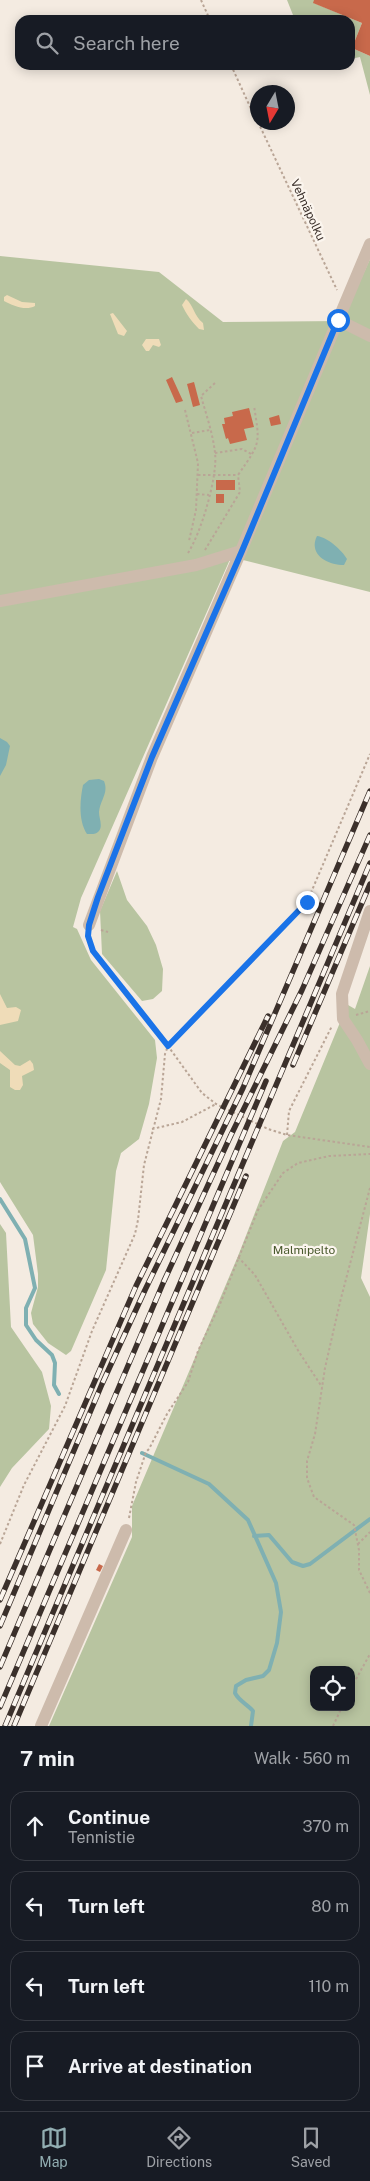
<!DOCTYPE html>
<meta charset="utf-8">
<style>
:root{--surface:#171b24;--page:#242831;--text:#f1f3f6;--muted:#9ea1a6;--line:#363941;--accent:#92aeb2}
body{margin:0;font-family:"Public Sans",sans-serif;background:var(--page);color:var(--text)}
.controls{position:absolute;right:15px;bottom:15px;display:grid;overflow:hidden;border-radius:10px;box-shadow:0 2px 12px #0003}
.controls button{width:45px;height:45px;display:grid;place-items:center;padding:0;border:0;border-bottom:1px solid var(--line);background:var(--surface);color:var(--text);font:25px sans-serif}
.compass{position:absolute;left:250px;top:85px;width:45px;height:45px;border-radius:50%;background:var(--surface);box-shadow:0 2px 12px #0003;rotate:190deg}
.stop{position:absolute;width:15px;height:15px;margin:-11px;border:4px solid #1a73e8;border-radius:50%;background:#fff}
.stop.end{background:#1a73e8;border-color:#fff;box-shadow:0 1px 5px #0008}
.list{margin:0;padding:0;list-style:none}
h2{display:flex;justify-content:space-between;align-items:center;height:65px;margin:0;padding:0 20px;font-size:21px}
h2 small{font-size:16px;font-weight:400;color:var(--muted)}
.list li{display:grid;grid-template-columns:32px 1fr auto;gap:15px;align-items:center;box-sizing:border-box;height:70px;margin:0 10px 10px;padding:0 10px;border:1px solid var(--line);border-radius:15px}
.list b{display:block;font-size:19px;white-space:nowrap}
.list p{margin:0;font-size:16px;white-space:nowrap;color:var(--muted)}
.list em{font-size:16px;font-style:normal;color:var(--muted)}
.icon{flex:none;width:28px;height:28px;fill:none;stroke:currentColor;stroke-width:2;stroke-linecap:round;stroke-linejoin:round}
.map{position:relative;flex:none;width:370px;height:1726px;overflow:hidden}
.search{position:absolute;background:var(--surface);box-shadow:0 2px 12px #0003;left:15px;right:15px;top:15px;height:55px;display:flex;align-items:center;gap:12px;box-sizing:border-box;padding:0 18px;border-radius:15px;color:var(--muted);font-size:19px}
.sheet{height:385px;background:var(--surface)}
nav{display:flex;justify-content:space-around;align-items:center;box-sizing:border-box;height:70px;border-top:1px solid var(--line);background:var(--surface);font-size:14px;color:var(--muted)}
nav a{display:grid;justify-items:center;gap:2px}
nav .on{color:var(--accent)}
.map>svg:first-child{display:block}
.green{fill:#b8c4a0;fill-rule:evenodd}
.sand{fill:#efdcb8}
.water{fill:#7fb0b2}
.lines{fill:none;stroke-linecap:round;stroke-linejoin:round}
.stream{stroke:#7fb0b2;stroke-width:4}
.building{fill:#c8694b}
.path{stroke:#b9a596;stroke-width:2;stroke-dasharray:2.5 2.5;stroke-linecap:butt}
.minor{stroke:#cdbbac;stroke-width:12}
.rail-casing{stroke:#3b302b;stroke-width:5.5}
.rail{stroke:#fbf5ee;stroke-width:4;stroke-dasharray:11;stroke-linecap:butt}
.route{stroke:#1a73e8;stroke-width:6}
.labels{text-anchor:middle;stroke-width:4.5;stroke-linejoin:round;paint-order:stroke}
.street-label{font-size:12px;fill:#3b302b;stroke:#fbf5ee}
.park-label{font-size:12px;fill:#4a5a2e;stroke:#fbf5ee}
</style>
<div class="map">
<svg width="370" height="1726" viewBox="0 0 370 1726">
<rect width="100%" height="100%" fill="#f4ebe1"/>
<path class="green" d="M287 0H314V3L362 23 352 48 370 56V95L360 57 350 59V20H295Z
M0 256 159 272 223 322 342 321 370 259V592L231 557 81 898 73 927 77 929 91 960 155 1040 157 1058 149 1104 139 1139 121 1153 116 1171 106 1270 71 1351 66 1355 48 1343 33 1324 31 1313 38 1287V1274L33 1235 0 1182Z
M117 871 127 900 147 926 156 945 163 969 162 991 153 999 142 1001 102 954 100 911Z
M370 966V1214L361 1278 370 1297V1726H49L132 1537V1506L238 1256 283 1141 295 1132 341 1020 348 1005 355 1009ZM314 1670H351V1707H314Z
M0 1224 6 1233 11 1327 42 1372 51 1406 49 1429 12 1468 0 1487Z"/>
<path class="sand" d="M7 295 22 302 35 303V306C26 311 13 306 4 301V297Z
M186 299C193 304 194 316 203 323L204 330 199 329C193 323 186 314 182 305Z
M113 313 127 331 124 336 118 334 110 314Z
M146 339H159L161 345 159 347 153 345 149 351H146L142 345Z
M0 994 7 1008 16 1007 21 1010 18 1021 0 1025Z
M0 1051 15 1065 20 1066 30 1060 33 1064 34 1070 22 1076 23 1085 20 1090H15L10 1087V1070L0 1063Z"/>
<path class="water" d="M317 536C327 537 342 550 347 559L344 565C327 565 308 554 317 536Z
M0 738 7 742 10 746 6 765 0 776Z
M99 779 104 781C109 793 100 800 99 812 99 818 103 826 99 831 96 835 91 834 87 834 78 820 80 800 83 785L89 780Z"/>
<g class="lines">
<path class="stream" d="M0 1199 25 1239 35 1288 26 1308V1325L36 1340 52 1355 55 1363 54 1385 59 1394
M142 1453 209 1484 248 1520 276 1583 281 1612 277 1643 269 1670 263 1676 246 1680 236 1686 235 1693C239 1701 247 1704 253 1711L251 1726
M254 1536 269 1535 292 1562 303 1566 310 1564 370 1519"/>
</g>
<path class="building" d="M314 0H370V56L352 48 362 23 313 3Z
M172 377 183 401 176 403 166 380Z
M194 382 200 405 193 407 187 384Z
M249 408 254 427 244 429 247 440 230 444 228 438 226 439 222 424H225L224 418 233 416 232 412Z
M279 415 281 424 271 426 269 418Z
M216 480H235V490H216Z
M216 494H224V503H216Z
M99 1564 103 1566 100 1572 96 1570Z"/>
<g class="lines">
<path class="path" d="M201 0 210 20
M231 65 257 122
M258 122 337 290
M185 410 198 463 196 510 189 541
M192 433 210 430
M215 453 242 449 253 455
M198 475H238
M197 494 209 495
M205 550 240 492 238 475C261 442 260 444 254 406
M188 553C201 533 218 476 215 453 213 434 206 414 201 396L216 382
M101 930 108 932
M89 937 93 951 103 964 168 1046 202 1093 216 1104 268 1129 287 1135 370 1147
M356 1015 370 1011
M152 1129 182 1122 216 1104
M287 1135 289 1111 332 1026
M370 1188 340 1302 325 1368 315 1434 307 1461V1478L314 1497 354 1525 359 1550V1570L370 1593
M238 1257 255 1275 299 1352 322 1387
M129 1518 136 1482 146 1452 149 1449 167 1414 188 1382 198 1351 220 1304 258 1210 283 1173 298 1163 329 1156 370 1154
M0 1544 24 1485 65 1406 92 1331 135 1234 138 1220 144 1165 161 1099 165 1054 168 1046 307 902 370 754
M358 1544 370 1532
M351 1688 370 1654
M333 1726 342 1707"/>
<path class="minor" d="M338 320 370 336
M0 601 196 565 241 551
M370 911 342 994 343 1019 357 1040 370 1064
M89 925 152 757 241 551 370 244
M41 1726 126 1530"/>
<g class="rail-casing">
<path id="rail" d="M293 1065 370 884
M0 1600 136 1286 268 1016
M0 1626 102 1384 145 1290 243 1088 370 791
M0 1667 164 1281 231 1135 302 990 370 835
M0 1707 266 1081
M5 1726 370 863
M14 1726 246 1176"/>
</g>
<use href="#rail" class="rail"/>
</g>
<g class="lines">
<path class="route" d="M307 902 168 1046 93 951 88 936 89 925 98 897 152 757 242 551 338 320"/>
</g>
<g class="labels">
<g class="street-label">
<text transform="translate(308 210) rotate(65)" y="4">Vehnäpolku</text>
</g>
<g class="park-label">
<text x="304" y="1254">Malmipelto</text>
</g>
</g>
</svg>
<div class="controls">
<button><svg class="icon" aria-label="locate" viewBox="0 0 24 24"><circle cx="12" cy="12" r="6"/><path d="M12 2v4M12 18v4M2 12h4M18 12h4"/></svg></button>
</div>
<svg class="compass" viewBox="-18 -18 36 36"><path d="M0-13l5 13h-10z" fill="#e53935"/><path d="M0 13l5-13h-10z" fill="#9ea1a6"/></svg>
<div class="stop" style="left:338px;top:320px"></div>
<div class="stop end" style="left:307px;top:902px"></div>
<div class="search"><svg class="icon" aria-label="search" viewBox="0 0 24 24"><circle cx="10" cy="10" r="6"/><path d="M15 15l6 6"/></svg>Search here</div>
</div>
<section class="sheet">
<h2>7 min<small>Walk · 560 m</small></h2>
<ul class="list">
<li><svg class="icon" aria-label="ahead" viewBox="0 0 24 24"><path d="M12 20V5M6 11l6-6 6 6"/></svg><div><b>Continue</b><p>Tennistie</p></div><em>370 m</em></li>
<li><svg class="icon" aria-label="left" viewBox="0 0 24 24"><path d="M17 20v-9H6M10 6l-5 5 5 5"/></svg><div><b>Turn left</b></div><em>80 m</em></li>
<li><svg class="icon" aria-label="left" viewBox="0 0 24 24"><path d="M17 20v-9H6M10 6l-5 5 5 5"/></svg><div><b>Turn left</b></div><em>110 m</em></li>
<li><svg class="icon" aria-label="arrive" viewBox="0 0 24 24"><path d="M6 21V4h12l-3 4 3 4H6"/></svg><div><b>Arrive at destination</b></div></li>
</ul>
</section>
<nav>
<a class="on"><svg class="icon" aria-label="map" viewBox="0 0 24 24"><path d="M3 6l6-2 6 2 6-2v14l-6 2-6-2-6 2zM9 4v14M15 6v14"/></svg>Map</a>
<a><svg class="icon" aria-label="directions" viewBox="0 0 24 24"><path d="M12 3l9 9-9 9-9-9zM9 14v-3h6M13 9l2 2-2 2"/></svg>Directions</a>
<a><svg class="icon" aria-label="saved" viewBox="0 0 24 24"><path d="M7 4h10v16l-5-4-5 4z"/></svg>Saved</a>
</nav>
